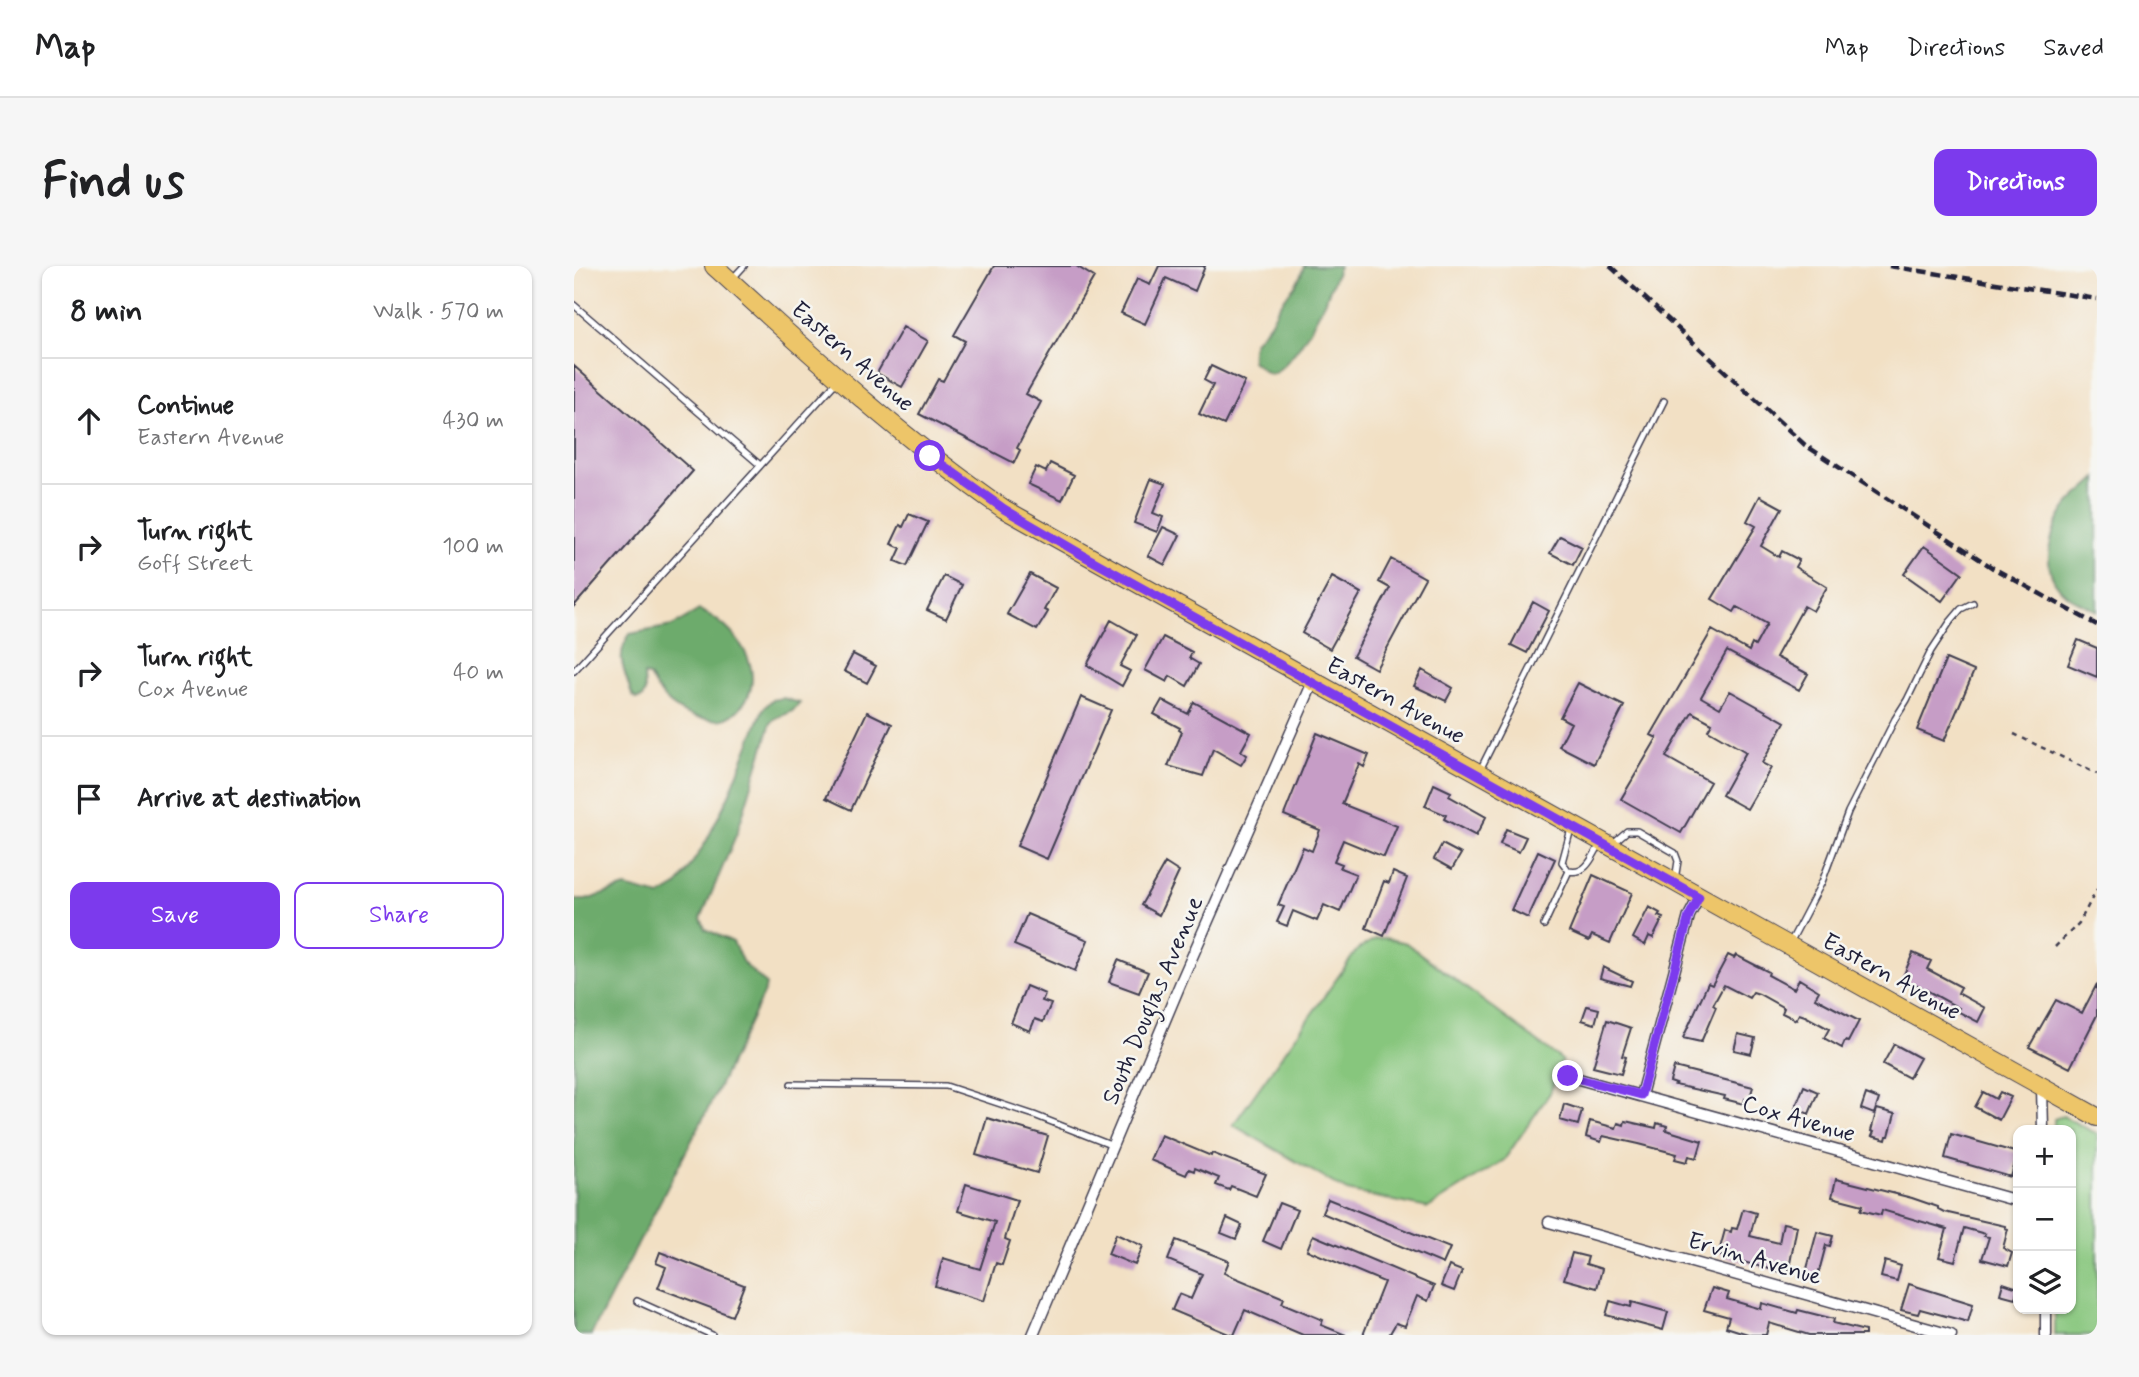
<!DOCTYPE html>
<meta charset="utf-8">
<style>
:root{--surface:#fff;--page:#f6f6f6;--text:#202124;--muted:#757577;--line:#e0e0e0;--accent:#7c3aed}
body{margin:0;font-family:Mynerve,sans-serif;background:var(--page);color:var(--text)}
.controls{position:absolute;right:21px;bottom:21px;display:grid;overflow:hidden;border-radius:14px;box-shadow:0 2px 5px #0004}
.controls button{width:63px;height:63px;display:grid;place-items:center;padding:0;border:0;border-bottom:2px solid var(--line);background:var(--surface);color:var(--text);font:35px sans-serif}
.stop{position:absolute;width:21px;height:21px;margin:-16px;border:5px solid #7c3aed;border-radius:50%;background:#fff}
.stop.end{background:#7c3aed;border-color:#fff;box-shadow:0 2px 7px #0008}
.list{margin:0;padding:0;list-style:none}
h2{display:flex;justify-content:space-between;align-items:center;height:91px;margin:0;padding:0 28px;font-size:30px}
h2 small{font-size:23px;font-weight:400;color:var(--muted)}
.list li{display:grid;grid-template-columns:46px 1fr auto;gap:21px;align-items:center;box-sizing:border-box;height:126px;padding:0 28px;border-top:2px solid var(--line)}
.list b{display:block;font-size:26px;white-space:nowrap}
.list p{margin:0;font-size:23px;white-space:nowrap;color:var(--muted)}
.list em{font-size:23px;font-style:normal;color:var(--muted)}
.actions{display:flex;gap:14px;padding:21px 28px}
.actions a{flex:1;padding:16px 0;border:2px solid var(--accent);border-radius:14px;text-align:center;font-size:24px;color:var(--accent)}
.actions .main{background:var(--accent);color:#fff}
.icon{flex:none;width:38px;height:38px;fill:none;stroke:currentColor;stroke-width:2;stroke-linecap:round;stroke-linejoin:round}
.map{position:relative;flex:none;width:1523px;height:1069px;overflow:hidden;border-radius:14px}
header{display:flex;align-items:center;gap:42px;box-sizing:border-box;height:98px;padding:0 35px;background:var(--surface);border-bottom:2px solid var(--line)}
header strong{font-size:33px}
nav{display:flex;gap:38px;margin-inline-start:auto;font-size:24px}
.intro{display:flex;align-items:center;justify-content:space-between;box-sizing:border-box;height:168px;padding:0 42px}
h1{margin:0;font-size:49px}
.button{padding:18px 32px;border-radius:14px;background:var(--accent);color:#fff;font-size:24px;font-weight:700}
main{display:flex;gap:42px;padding:0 42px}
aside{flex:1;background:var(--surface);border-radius:14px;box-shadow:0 2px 5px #0004}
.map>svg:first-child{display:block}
.green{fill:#87c67d;stroke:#54745c;stroke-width:2}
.forest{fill:#6dab6c;stroke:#486654;stroke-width:2}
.building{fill:#c69dc6}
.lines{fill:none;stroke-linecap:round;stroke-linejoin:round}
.lane-casing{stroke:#413e50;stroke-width:8}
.street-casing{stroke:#413e50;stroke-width:13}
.primary-casing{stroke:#413e50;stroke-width:20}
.path{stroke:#413e50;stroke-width:2.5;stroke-dasharray:5 5;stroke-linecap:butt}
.lane{stroke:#fff;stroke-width:5}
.street{stroke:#fff;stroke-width:10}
.primary{stroke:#edc569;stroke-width:18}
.rail{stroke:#22223b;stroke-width:4.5;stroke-dasharray:10 5;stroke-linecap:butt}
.route{stroke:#7c3aed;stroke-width:9}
.labels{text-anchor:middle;stroke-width:5;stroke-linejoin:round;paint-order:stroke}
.street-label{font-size:24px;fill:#22223b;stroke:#f6f6f2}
</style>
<header>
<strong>Map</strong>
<nav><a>Map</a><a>Directions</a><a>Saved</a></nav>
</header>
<div class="intro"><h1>Find us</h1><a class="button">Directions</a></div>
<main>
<aside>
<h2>8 min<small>Walk · 570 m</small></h2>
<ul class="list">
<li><svg class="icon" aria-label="ahead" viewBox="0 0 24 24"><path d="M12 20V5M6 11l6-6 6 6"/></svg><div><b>Continue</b><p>Eastern Avenue</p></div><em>430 m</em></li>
<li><svg class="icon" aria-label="right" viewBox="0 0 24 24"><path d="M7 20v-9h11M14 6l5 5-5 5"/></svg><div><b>Turn right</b><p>Goff Street</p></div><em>100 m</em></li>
<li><svg class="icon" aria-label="right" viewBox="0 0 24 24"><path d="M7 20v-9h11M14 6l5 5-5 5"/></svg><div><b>Turn right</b><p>Cox Avenue</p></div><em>40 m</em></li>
<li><svg class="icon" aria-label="arrive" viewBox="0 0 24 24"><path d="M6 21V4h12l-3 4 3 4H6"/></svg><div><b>Arrive at destination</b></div></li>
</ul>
<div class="actions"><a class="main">Save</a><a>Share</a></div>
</aside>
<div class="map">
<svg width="1523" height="1069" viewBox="0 0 1523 1069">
<rect width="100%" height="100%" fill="#f6f6f2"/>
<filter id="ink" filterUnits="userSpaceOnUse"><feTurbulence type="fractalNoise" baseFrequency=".0143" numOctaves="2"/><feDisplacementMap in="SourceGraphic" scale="14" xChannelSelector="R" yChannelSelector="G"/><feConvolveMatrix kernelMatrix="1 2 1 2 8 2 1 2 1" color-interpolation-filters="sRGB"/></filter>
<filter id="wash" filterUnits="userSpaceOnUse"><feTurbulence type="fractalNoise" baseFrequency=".00686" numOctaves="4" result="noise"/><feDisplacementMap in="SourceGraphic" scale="28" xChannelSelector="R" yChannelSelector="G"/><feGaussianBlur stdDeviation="1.57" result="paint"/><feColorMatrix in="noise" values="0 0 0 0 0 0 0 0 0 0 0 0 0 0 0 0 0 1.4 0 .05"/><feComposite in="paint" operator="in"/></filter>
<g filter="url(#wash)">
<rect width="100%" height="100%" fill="#f2e0c4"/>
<path class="green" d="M811 672 832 677 988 794 976 827 930 894 854 942 773 925 659 859 783 684 801 673Z
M1489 850 1523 868V1069H1481V1043H1497V864H1480V853Z"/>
<path class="forest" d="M730 0H765C754 32 728 89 699 108L693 107 678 95C676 71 684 74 696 57 699 53 701 47 704 42 714 25 724 21 730 0Z
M1523 212V345C1512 339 1494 333 1486 323 1465 300 1477 260 1495 238 1503 229 1514 221 1523 212Z
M125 344C160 358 198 407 166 442 154 455 145 455 128 452 102 448 87 432 75 410L70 409 71 426 68 432 62 433 58 429C51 406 40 390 56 368L98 360Z
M209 432 226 437C216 452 205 446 197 457L163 567 127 652 131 663 159 676 169 697 192 718 191 724 136 839 17 1069H0V634H12L51 621 86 630 103 620 132 576 155 529 189 443 198 434Z"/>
<g id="blocks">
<path class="building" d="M420 0H502L520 11 452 128 467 136 443 182 446 184 440 197 345 148 364 113 369 115 391 75 380 69Z
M585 0H631L621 25 592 12 571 58 547 47 563 13 576 19Z
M329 61 354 75 328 121 303 107Z
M0 100 119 205 0 340Z
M637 100 671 116 650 159 625 148 639 119 630 114Z
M476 197 500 209 488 234 454 218 462 201 472 206Z
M577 213 591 218 579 247 589 251 583 266 560 257Z
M1186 230 1208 242 1187 280 1205 291 1208 285 1225 294 1221 301 1253 321 1239 345 1230 340 1202 391 1234 408 1225 424 1153 385 1127 431 1146 442 1156 425 1211 456 1188 497 1197 502 1173 543 1148 529 1172 486 1134 464 1138 457 1118 446 1092 491 1136 516 1107 567 1047 533 1083 472 1077 469 1138 364 1175 385 1178 378 1181 380 1193 358 1163 341 1160 346 1138 333 1182 260 1173 255Z
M335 248 354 256 333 300 321 295 327 282 317 278 326 259 329 261Z
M589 261 606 269 591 299 574 290Z
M986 270 1008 281 999 299 976 287Z
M1350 280 1388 307 1368 335 1330 308Z
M817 293 851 312 802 403 779 390 816 322 805 316Z
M456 308 482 322 470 344 474 346 463 364 433 348Z
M370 310 388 319 372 353 353 344Z
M758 311 787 327 756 383 728 367Z
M959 336 975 345 953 387 937 379Z
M537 354 563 369 546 400 556 405 548 420 513 399Z
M589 371 618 386 615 392 625 398 613 420 596 410 593 416 571 404Z
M1504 374 1523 382V411L1494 399Z
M279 388 302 400 293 417 270 405Z
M1372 393 1400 405 1370 475 1343 464Z
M848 404 879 422 872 435 840 420Z
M1004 417 1050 440 1020 498 985 480 997 457 986 451Z
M507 431 537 444 473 593 443 580Z
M588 434 614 448 620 436 677 467 667 485 673 489 667 499 639 483 629 510 594 500 608 466 605 464 606 462 580 448Z
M293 446 318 458 277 544 252 532Z
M743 467 795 489 790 501 785 498 768 538 823 560 810 591 769 574 760 595 768 598 766 602 782 608 766 646 750 639 743 655 719 645 713 660 703 656 710 641 704 639 729 581 738 585 746 564 710 549Z
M860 518 877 526 875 530 912 551 902 570 870 553 872 549 851 540Z
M932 563 952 571 945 586 926 578Z
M868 578 887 588 878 603 860 593Z
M964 585 981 593 954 652 937 644Z
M591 597 605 606 585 649 567 639Z
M819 606 833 612 810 670 792 662 810 615 815 617Z
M1019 609 1058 627 1036 677 1018 669 1015 675 995 666Z
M1075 641 1086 647 1084 650 1089 652 1079 672 1075 670 1071 679 1059 672Z
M453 648 514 674 501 705 440 679Z
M1339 687 1357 695 1353 703 1387 721 1384 727 1411 742 1404 756 1383 745 1385 742 1343 719 1342 721 1328 713Z
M1154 689 1160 692 1162 689 1183 700 1195 706 1194 709 1220 723 1225 713 1245 725 1241 732 1285 755 1274 776 1271 775 1268 782 1250 772 1255 763 1231 750 1225 748 1222 754 1208 747 1210 742 1185 728 1179 726 1175 732 1150 719 1139 739 1142 741 1127 776 1109 772 1134 717 1138 719Z
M544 694 574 706 565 727 535 716Z
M1029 701 1058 715 1056 720 1026 712Z
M1523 718V749L1496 802 1455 781 1482 734 1508 747Z
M452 720 471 728 468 735 477 738 469 756 461 753 456 765 437 757Z
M1013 740 1025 743 1021 758 1008 754Z
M1033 754 1057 762 1048 790 1052 791 1047 808 1019 801Z
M1164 768 1181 772 1177 788 1160 784Z
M1320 778 1346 792 1335 812 1309 798Z
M1100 801 1179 821 1175 834 1171 833 1170 838 1150 833 1151 830 1101 819 1102 818 1096 816Z
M1230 820 1244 826 1235 848 1221 842Z
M1409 826 1422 833 1426 826 1437 831 1425 854 1401 841Z
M1292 828 1305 833 1300 848 1287 843Z
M990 838 1008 844 1004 859 986 854Z
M1303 843 1321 848 1315 870H1313L1312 874 1298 870 1300 866 1297 865Z
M413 852 474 870 463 907 402 889Z
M1016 855 1042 862 1044 857 1050 859 1051 855 1082 862 1083 857 1093 860 1092 864 1128 875 1123 892 1115 890 1113 896 1101 893 1103 888 1065 878 1029 870 1027 876 1012 871Z
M1377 868 1444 887 1437 911 1371 892Z
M587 869 637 890 638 887 692 908 682 930 657 920 655 924 642 919 645 912 621 902 620 905 615 903 612 909 576 894Z
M1262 913 1338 932 1364 941V943L1370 946 1431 960V962L1434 963 1429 982 1438 987 1434 1000 1408 993 1415 971 1410 970 1411 968 1390 962 1381 995 1365 991 1373 963 1308 944 1307 949 1287 944 1289 939 1258 931Z
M392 918 443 934 431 973 436 975 428 999 422 997 410 1035 361 1020 369 992 406 1003 421 956 384 945Z
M754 933 876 982 869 998 748 947Z
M705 937 723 944 707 983 689 975Z
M1169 943 1182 947 1176 970 1205 977 1209 957 1223 960 1214 1008 1147 990 1148 987 1145 986 1151 964 1157 966 1158 962 1163 963Z
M653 952 668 959 662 973 647 967Z
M1243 966 1259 970 1256 980 1252 979 1243 1013 1231 1010Z
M542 968 569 980 561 999 534 988Z
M739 969 860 1020 854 1035 843 1030 831 1060 822 1057 815 1069H789L810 1016 733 984Z
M602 974 655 995 650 1007 710 1032 708 1037 749 1054 747 1059 772 1069H729L671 1044 660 1069H657L598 1044 605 1028 617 1033 628 1008 594 994Z
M86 986 170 1019 158 1050 84 1022 92 1001 82 997Z
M998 987 1014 991 1012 998 1028 1003 1023 1022 990 1013Z
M1311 995 1327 1000 1323 1015 1307 1011Z
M875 1000 888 1005 880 1025 867 1020Z
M1429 1017 1444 1022 1441 1032 1426 1028Z
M1335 1018 1399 1038 1394 1056 1346 1043 1344 1048 1327 1044Z
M1138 1022 1155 1027 1153 1033 1187 1043 1188 1037 1223 1047 1224 1044 1260 1053 1259 1057 1291 1065V1069H1235L1195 1057 1192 1069H1177L1152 1061 1155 1051 1130 1044Z
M1036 1035 1057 1041 1058 1036 1094 1046 1089 1064 1032 1049Z"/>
</g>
</g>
<g filter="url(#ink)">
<use href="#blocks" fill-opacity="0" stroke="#413e50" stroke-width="2"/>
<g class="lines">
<g class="lane-casing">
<path id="lane" d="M158 13 170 0
M0 39 186 199
M0 405 264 114
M906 504 1090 135
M997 563 988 596 995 605C1012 609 1018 592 1026 578
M1038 578 1053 565H1063L1101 587 1104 595 1101 614
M970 659 995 605
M1216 677 1248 616 1274 546 1321 453 1333 434 1357 385 1376 356 1387 343 1399 337
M217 818 372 820 460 849 539 880
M63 1035 138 1069"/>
</g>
<g class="street-casing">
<path id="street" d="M994 810 1444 935
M1468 821 1469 864
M1067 829 1115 650 1125 631
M975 956 1377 1069
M1472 1043V1069
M459 1069 607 716 739 416"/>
</g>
<g class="primary-casing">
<path id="primary" d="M140 0C233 85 326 171 430 243L1523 851"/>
</g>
<path class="path" d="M1440 468 1523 508
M1481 681 1505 657 1523 623"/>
<use href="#lane" class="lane"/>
<use href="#street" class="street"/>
<use href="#primary" class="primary"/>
<path class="rail" d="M1036 0 1231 179 1419 302 1523 359
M1315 0 1523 33"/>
</g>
</g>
<g class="lines" filter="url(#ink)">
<path class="route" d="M356 190 430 243 512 291 1125 631 1115 650 1067 829 994 810"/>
</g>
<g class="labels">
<g class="street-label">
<text transform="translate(279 90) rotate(41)" y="8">Eastern Avenue</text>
<text transform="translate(822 434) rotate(29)" y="8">Eastern Avenue</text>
<text transform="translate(1318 710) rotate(29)" y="8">Eastern Avenue</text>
<text transform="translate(578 734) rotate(-67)" y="8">South Douglas Avenue</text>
<text transform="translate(1225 852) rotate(16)" y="8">Cox Avenue</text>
<text transform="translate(1181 992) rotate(16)" y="8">Ervin Avenue</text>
</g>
</g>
</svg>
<div class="controls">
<button>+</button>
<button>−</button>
<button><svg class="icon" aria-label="layers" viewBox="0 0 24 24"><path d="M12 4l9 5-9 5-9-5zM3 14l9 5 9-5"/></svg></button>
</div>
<div class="stop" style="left:356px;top:190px"></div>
<div class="stop end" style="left:994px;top:810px"></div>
</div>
</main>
